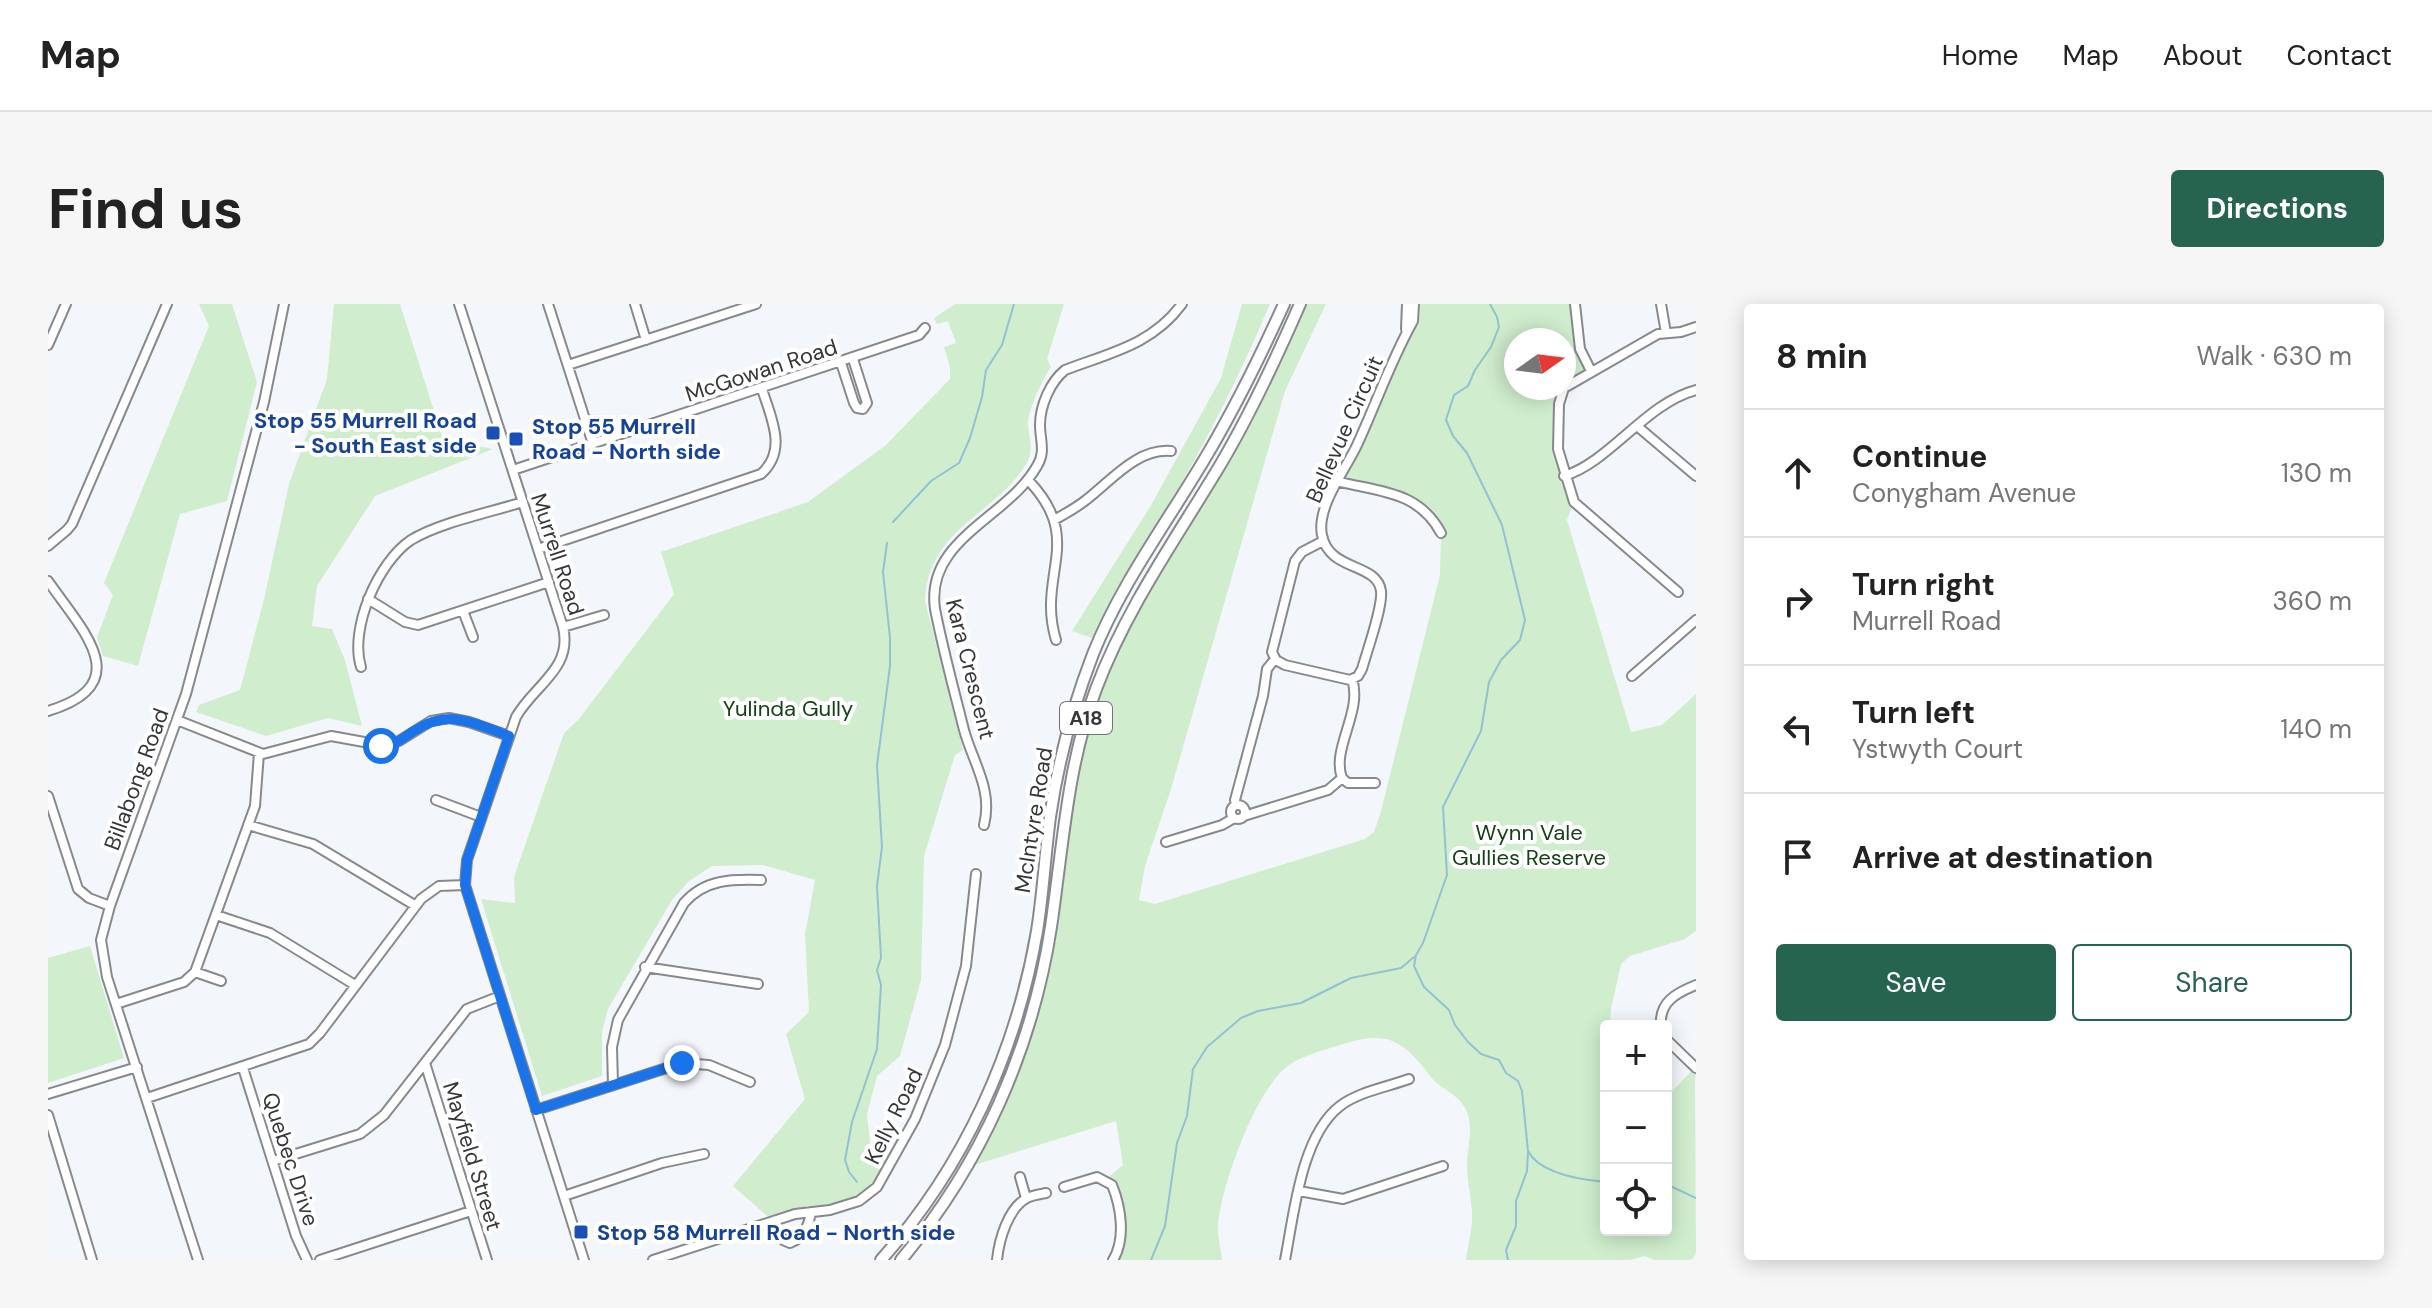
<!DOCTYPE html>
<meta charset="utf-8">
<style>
:root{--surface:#fff;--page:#f6f6f6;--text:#222;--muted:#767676;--line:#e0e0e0;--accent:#27644f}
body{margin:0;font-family:"DM Sans",sans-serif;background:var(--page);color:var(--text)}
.controls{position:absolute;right:24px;bottom:24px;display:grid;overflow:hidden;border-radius:8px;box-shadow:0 4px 20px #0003}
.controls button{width:72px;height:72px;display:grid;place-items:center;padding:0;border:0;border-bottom:2px solid var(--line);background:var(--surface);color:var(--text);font:40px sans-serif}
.compass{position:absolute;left:1456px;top:24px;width:72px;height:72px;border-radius:50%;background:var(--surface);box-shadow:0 4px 20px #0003;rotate:76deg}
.stop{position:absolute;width:24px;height:24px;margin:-18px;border:6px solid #1a73e8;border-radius:50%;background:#fff}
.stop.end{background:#1a73e8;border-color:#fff;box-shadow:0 2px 8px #0008}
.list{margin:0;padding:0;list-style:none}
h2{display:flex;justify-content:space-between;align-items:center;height:104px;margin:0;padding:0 32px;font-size:34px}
h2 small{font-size:26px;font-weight:400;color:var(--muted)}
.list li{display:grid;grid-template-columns:52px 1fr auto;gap:24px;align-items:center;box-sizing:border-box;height:128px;padding:0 32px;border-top:2px solid var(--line)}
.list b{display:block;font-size:30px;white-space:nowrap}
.list p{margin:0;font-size:26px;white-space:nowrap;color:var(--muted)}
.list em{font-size:26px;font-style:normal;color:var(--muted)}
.actions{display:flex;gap:16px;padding:24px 32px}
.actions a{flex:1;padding:18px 0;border:2px solid var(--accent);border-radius:8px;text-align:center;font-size:28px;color:var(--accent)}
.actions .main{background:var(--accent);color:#fff}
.icon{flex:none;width:44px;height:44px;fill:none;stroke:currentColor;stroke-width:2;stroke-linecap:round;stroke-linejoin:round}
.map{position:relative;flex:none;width:1648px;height:956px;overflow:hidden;border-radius:8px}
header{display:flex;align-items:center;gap:48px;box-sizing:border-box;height:112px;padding:0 40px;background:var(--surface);border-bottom:2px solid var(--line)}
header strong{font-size:38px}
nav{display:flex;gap:44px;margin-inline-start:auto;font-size:28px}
.intro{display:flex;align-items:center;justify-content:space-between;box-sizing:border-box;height:192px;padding:0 48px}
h1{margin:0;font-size:56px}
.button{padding:20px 36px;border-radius:8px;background:var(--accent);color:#fff;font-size:28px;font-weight:700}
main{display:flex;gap:48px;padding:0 48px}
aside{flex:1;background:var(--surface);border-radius:8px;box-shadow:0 4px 20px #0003}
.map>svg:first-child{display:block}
.green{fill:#d0eece}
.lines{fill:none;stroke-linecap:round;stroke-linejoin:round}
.stream{stroke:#93c1d3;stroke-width:2}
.minor-casing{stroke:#87898e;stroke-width:12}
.major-casing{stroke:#87898e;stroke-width:14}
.minor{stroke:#fff;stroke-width:8}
.major{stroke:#fff;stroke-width:10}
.route{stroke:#1a73e8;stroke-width:10}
.transit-dot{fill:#1a4fb4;stroke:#fff;stroke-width:3}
.labels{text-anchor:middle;stroke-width:8;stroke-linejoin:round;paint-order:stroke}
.shield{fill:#fff;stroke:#727374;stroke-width:2}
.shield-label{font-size:20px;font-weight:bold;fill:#353739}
.street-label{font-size:22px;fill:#353739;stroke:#fff}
.transit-label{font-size:22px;font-weight:bold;fill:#164399;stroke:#fff;text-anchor:start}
.park-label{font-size:22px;fill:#154117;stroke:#fff}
</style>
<header>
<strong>Map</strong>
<nav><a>Home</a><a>Map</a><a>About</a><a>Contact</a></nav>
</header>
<div class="intro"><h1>Find us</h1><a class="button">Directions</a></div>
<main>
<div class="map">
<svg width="1648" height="956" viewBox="0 0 1648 956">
<rect width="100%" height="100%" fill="#f3f6fb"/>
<path class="green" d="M151 0H184L209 78 179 197 132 210 90 362 55 352 49 333 65 291 56 279 161 22Z
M286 0H352L395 135 445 145 327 192 269 282 264 322 284 325 297 356 314 422 280 414 218 432 148 408 151 401 192 386 216 295 241 180 279 75Z
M907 0H1016L999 55 1003 63C995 74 980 106 980 120 981 136 987 146 977 162 945 212 880 225 877 297L915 446 907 451 876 552 873 676 852 752 829 772 819 810 823 848 847 852 832 879 811 897 725 917 685 882 757 795 738 730 761 708 757 630 767 576 715 561 664 562 640 578 624 596 560 705 554 728V772L494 792 433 595 467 599 466 573 516 429 531 415 626 290 613 248 760 198 838 141 902 75V63L896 43 908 39 900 17 889 20 886 14Z
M1194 0H1222C1192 71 1157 141 1117 207 1091 250 1065 290 1044 334L1024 327 1102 203 1173 74Z
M1252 0H1278L1237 87 1123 485 1097 562 1091 596 1107 600 1317 535 1326 528 1332 511 1392 271 1393 229 1360 195 1288 177 1358 30 1359 0H1527L1530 38 1543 67 1516 84V36H1468V84H1516L1510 133 1526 198 1519 216 1583 428 1614 421 1648 390V627L1637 635 1582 652 1573 660 1563 705 1562 722H1558V926H1618V794L1647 763 1648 956H1606L1597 952 1582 956H1418C1420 940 1425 924 1424 908 1423 892 1419 876 1419 860 1419 844 1425 827 1420 811 1414 790 1395 788 1383 773 1354 735 1339 726 1292 741 1273 747 1251 752 1236 765 1206 792 1174 880 1170 920 1169 932 1173 944 1174 956H1065L1070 947 1069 895 1057 876 1075 861 1068 817 920 863 931 843 990 688 1015 515 1057 361 1157 184Z
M42 642 76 754 0 779V654Z"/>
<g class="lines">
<path class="stream" d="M1442 0 1449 13 1451 23 1443 43 1427 66 1420 82 1406 91 1398 116 1405 132 1419 149 1454 221 1477 316 1472 336 1453 356 1441 378 1433 427 1395 503 1399 571 1375 639 1368 651 1366 662 1376 683 1401 706 1407 721 1420 738 1433 750 1451 756 1458 769 1470 777 1474 787 1480 847 1479 867 1468 897V922L1458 946 1460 956
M845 218 883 177 911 159 922 134 934 93 938 66 954 41 966 0
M1480 847C1492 870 1535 876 1558 878
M809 878 801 868 797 856 804 818 829 745 833 681 829 666 833 654 829 582 834 543 829 461 842 362V334L835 268 839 239
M1618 880 1648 894
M1103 956 1117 922 1129 839 1139 812 1145 765 1159 743 1193 714 1210 707 1253 699 1303 674 1353 664 1366 653"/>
<g class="minor-casing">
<path id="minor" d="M411 0 515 323C525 365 486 381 468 413L419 556 417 581 536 956
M500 0 545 140
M587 0 598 36
M1527 0 1532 45 1543 67
M1613 0 1618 29
M1358 25 1359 0
M0 41 18 0
M793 59 806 99 809 104 815 105 819 99 805 55
M520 61 708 0
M1516 84 1511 100 1510 145 1526 198 1630 288
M1516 84 1610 30 1633 28 1648 23
M1589 122 1648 172
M465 166 871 31 877 24
M1516 172C1562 158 1598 99 1648 86
M980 176C1038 236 988 270 1008 336
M1288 177C1330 188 1370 186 1393 229
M1006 216C1017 210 1028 204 1038 196 1063 177 1089 144 1123 147
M1275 237 1254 248 1247 257 1224 348 1228 356 1237 361 1302 376 1310 372 1314 365C1319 347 1335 303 1333 287 1329 258 1281 268 1274 231 1268 203 1298 165 1309 141 1328 100 1343 56 1365 17L1366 0
M0 242 19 226 24 220 119 0
M490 245 713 170C740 146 723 114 714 85
M0 277C34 326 90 380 0 407
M320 295 357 318 370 321 501 278
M415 307 425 333
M515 323 556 311
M313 363C301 325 330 258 363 236 390 219 443 208 475 198
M1584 372 1648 316
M129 416 215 450 283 432 338 442 351 437 383 417 401 414 421 418 461 432
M1294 474 1300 479H1327
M0 492 30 585 41 594 62 602
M388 496 433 513
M1188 501 1187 496 1215 392 1219 365 1227 355
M1183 508a7 7 0 1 1 14 0a7 7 0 1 1-14 0Z
M1196 512 1280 486 1294 474C1283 444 1315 408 1304 375
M200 521 265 540 368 602
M936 521C945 485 925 459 916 426 906 386 895 346 887 305 877 235 960 214 989 162 998 148 992 136 992 121 992 102 1002 78 1017 66 1061 49 1104 41 1134 0
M1118 538 1174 521 1186 514
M168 611 222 629 307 681
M597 663 710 680
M147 668 173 677
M68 700 136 678 147 668 207 502 211 449
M1613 722C1611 698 1628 689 1648 681
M1618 735 1648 764
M377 759 439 956
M195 764 248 932 259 956
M565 781 564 743 570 716 636 599C657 575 684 575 713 576
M0 790 89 763
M99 794 261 740 272 729 373 595 391 582 417 581
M488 806 634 759 661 761 702 778
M0 811 44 956
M225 857 312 830 336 811 419 705 452 692
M972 873 978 894
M1016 883 1049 873 1064 881C1073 903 1078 935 1065 956
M1251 887 1295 895 1395 862
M516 892 614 859 656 850
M725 917 735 936 742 939C755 934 761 921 763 908
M150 956 59 673 53 636 62 602 138 390 216 98 236 0
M272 956 423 907
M605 956 747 910 782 906 811 897 829 883 867 815 897 741 918 662 928 570
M949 956C951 936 960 904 979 894 985 891 993 890 998 889
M1237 956C1246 910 1253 832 1292 802 1310 788 1339 783 1361 775"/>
</g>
<g class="major-casing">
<path id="major" d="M833 956C916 863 968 749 989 627 995 590 997 551 1002 513 1010 458 1025 402 1045 350 1073 280 1118 220 1156 156 1186 106 1212 53 1236 0
M853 956C933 861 984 746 1003 623 1015 542 1019 462 1048 385 1078 305 1127 236 1171 163 1202 111 1228 55 1252 0"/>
</g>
<use href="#minor" class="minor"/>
<use href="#major" class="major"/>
</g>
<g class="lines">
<path class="route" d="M333 442C346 442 355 434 366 427 401 404 425 419 461 432L419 556 417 581 488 806 634 759"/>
</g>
<g class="transit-dot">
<rect x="437" y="121" width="16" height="16" rx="4"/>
<rect x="460" y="127" width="16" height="16" rx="4"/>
<rect x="525" y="920" width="16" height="16" rx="4"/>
</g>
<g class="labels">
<rect class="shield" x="1012" y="398" width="52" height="32" rx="6"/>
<g class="shield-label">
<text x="1038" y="421">A18</text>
</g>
<g class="street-label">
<text transform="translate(713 66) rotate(-18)" y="8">McGowan Road</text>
<text transform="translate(1296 125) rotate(-66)" y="8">Bellevue Circuit</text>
<text transform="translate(510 250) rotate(72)" y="8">Murrell Road</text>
<text transform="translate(923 365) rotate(76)" y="8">Kara Crescent</text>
<text transform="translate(88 475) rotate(-70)" y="8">Billabong Road</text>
<text transform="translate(985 516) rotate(-81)" y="8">McIntyre Road</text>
<text transform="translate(845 812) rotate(-64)" y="8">Kelly Road</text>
<text transform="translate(425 852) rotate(73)" y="8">Mayfield Street</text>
<text transform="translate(243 855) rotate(72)" y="8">Quebec Drive</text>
</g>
<g class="transit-label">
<text x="429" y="124" text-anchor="end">Stop 55 Murrell Road<tspan x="429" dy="25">- South East side</tspan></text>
<text x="484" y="130">Stop 55 Murrell<tspan x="484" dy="25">Road - North side</tspan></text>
<text x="549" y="936">Stop 58 Murrell Road - North side</text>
</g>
<g class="park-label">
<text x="740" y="412">Yulinda Gully</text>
<text x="1481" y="536">Wynn Vale<tspan x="1481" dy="25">Gullies Reserve</tspan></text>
</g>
</g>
</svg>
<div class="controls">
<button>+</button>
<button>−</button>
<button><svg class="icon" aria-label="locate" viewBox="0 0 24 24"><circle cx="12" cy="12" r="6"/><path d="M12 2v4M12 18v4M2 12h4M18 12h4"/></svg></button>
</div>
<svg class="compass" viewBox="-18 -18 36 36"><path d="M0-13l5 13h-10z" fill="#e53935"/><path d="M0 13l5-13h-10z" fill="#767676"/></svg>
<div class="stop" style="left:333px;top:442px"></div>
<div class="stop end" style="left:634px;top:759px"></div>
</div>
<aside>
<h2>8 min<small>Walk · 630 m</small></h2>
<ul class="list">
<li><svg class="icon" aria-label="ahead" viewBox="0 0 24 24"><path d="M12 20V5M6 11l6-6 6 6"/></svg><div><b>Continue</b><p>Conygham Avenue</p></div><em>130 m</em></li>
<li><svg class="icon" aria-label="right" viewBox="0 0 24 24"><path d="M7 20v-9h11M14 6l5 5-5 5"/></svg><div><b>Turn right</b><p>Murrell Road</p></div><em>360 m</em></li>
<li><svg class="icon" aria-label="left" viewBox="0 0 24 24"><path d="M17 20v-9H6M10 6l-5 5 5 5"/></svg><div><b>Turn left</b><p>Ystwyth Court</p></div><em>140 m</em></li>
<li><svg class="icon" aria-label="arrive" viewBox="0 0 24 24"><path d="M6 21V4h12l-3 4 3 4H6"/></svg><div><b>Arrive at destination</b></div></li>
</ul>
<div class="actions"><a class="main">Save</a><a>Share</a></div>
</aside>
</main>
